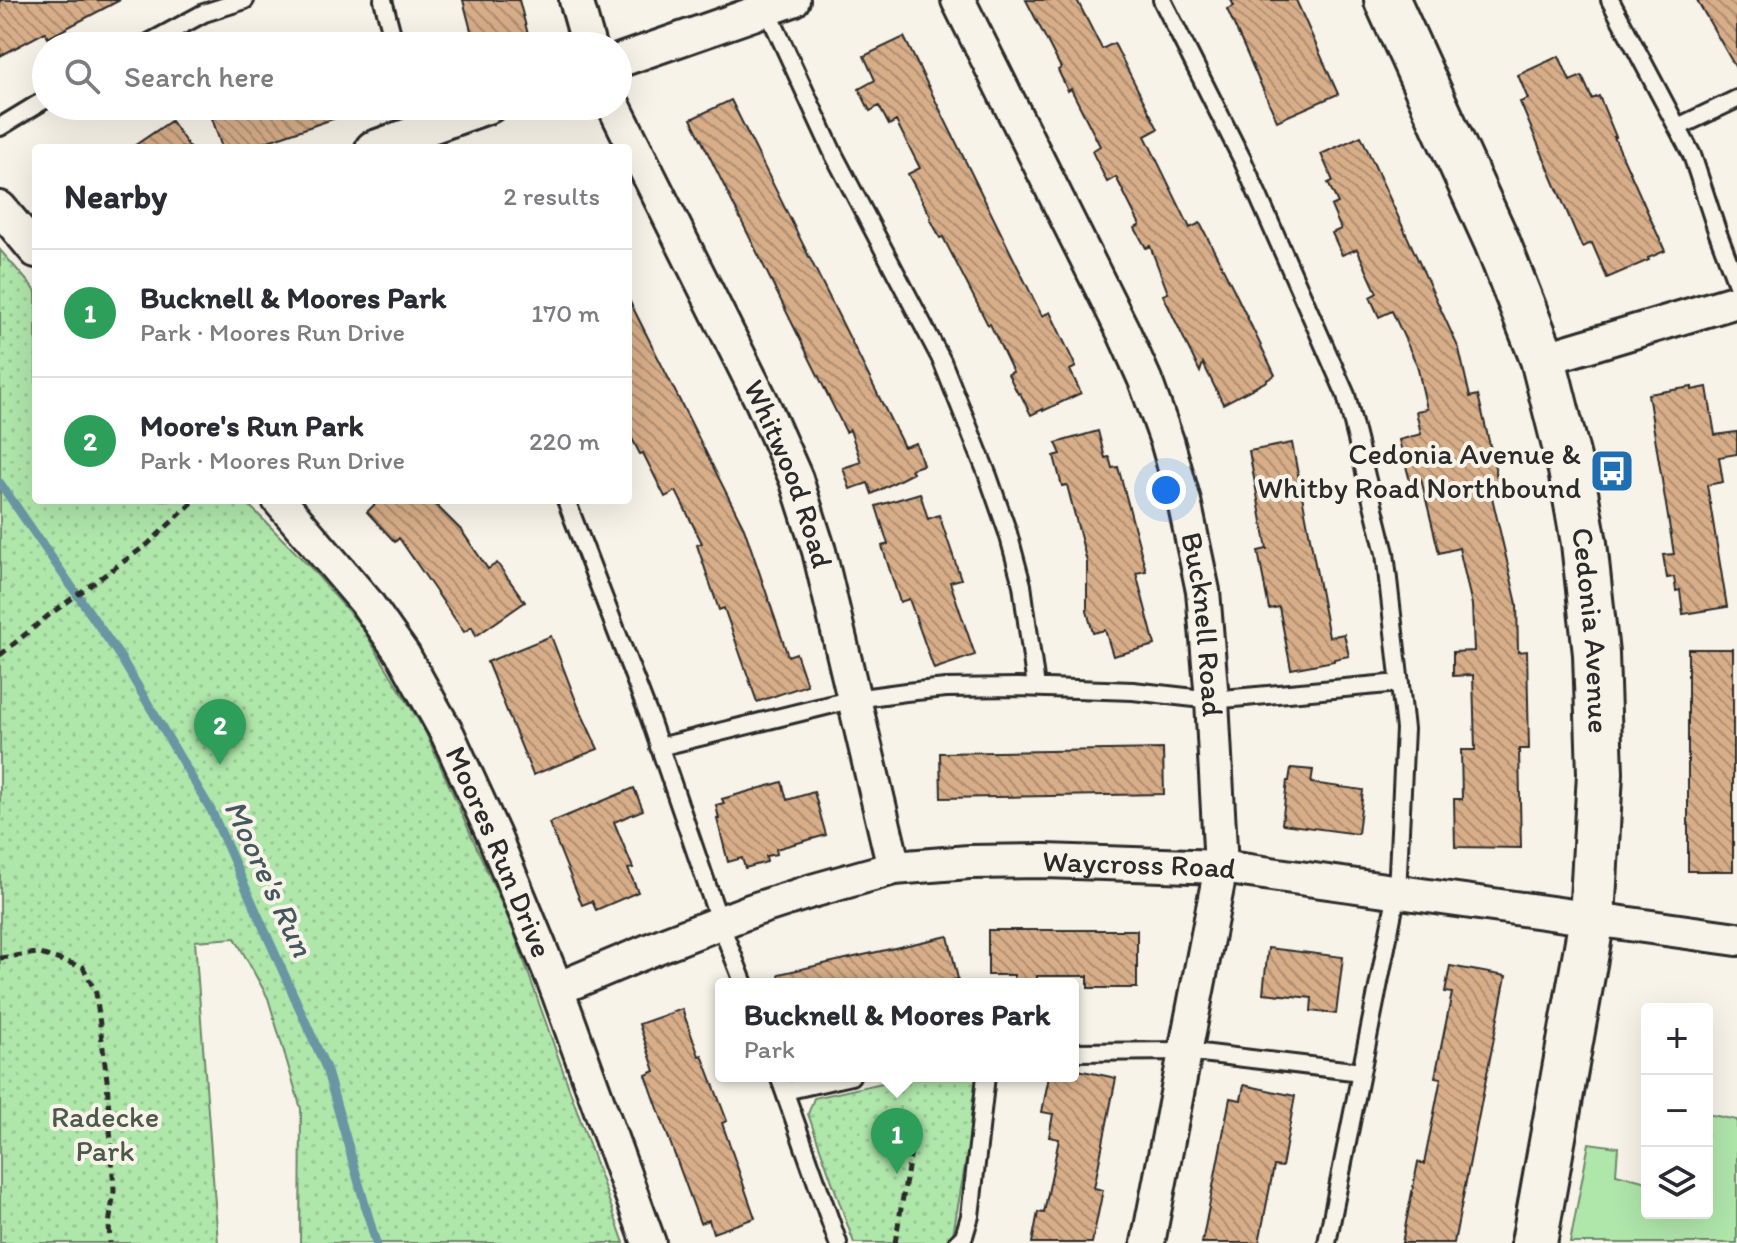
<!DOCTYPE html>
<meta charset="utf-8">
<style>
:root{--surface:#fff;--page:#f2f2f3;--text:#2b2b33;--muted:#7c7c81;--line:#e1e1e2;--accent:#0f766e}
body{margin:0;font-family:Itim,sans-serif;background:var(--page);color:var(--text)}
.controls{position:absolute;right:24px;bottom:24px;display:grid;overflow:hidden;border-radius:8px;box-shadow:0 8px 32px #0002}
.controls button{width:72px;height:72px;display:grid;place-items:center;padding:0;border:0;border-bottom:2px solid var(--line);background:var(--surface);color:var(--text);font:40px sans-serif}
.you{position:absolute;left:1166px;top:490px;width:28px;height:28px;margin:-20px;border:6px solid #fff;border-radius:50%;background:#1a73e8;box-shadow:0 0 0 12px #1a73e833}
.badge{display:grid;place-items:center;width:52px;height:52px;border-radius:50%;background:var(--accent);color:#fff;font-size:26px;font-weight:700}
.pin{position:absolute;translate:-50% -66px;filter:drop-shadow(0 2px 4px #0008)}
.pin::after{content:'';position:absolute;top:42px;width:28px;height:24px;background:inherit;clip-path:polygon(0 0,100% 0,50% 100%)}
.popup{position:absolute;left:715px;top:978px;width:364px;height:104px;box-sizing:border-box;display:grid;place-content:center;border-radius:8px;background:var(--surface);filter:drop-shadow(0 2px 6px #0005);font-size:26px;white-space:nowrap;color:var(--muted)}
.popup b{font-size:30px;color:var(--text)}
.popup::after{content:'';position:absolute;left:50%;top:100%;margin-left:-16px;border:16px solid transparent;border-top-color:var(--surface)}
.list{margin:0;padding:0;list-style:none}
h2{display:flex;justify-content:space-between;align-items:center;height:104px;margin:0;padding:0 32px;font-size:34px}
h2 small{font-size:26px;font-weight:400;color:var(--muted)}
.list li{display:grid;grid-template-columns:52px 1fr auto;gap:24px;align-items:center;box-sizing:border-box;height:128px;padding:0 32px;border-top:2px solid var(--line)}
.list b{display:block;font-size:30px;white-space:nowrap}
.list p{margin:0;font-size:26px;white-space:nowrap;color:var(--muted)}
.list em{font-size:26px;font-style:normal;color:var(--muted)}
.icon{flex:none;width:44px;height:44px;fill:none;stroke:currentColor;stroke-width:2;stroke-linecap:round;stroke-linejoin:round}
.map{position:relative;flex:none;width:1737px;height:1243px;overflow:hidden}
.search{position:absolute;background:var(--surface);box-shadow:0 8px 32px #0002;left:32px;top:32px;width:600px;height:88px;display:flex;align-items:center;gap:20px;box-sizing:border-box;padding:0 28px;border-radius:44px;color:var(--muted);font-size:30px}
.panel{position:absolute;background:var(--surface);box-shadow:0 8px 32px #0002;left:32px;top:144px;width:600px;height:360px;border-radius:8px}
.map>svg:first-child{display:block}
.green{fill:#afe6aa;stroke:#6d886a;stroke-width:2}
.park{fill:url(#park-dots);stroke:#6d886a;stroke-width:2}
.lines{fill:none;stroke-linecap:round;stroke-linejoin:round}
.stream{stroke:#6a96a4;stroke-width:9}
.building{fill:url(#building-back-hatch);stroke:#2b2b2b;stroke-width:2}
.lane-casing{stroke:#2b2b2b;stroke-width:22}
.street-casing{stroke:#2b2b2b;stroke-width:38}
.secondary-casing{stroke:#2b2b2b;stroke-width:50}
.path{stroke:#2b2b2b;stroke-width:5;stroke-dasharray:8 6;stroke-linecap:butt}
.lane{stroke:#f7f3e8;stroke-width:16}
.street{stroke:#f7f3e8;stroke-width:32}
.secondary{stroke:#f7f3e8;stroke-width:44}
.labels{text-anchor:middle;stroke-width:8;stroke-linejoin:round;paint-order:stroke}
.poi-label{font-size:30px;fill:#2b2b2b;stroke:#f7f3e8;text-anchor:end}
.street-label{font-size:30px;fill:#2b2b2b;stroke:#f7f3e8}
.park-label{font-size:30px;fill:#4c5a4b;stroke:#f7f3e8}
.water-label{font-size:32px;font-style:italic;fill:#45585e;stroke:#f7f3e8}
</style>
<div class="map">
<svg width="1737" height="1243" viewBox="0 0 1737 1243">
<defs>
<pattern id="park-dots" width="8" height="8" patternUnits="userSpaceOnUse" patternTransform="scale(2)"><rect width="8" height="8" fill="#afe6aa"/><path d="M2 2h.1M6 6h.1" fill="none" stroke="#97c592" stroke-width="1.8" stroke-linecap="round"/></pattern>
<pattern id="building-back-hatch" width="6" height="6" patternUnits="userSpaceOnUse" patternTransform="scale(2)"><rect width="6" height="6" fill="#d8ae89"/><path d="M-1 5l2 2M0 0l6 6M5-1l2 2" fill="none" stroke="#af8e70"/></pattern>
</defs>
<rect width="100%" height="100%" fill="#f7f3e8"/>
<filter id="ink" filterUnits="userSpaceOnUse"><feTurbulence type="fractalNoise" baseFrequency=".0125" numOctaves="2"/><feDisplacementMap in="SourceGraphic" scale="16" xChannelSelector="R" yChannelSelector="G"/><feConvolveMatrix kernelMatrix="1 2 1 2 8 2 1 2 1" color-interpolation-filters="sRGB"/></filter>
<g filter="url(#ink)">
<path class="green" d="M1707 1114 1737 1120V1243H1570L1589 1143 1618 1147 1616 1174 1647 1182V1213H1707Z"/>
<path class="park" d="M0 250 36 291V500H244L311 568 361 626 425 731 512 927 624 1243H300L301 1109 268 998 235 938 195 941 218 1243H0Z
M914 1076H981L953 1234 945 1243H854L808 1114 814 1098Z"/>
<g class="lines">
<path class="stream" d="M0 483 121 658 211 810 326 1068 376 1243"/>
</g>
<path class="building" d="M0 0H120L48 38 45 32 0 56Z
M463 0H519L531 46H475Z
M1026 0H1077L1102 49 1114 43 1158 129 1145 136 1190 228 1200 223 1233 288 1275 375 1267 380V381L1223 404 1203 363 1200 372 1163 295 1168 293 1150 246 1146 248 1135 228 1140 225 1116 177 1107 182 1092 151 1100 146 1071 89 1068 91 1058 70 1061 68Z
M1231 0H1296L1338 94 1277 121 1227 9 1234 6Z
M1697 0H1737V70Z
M904 37 1042 316 1050 312 1076 367 1070 370 1081 393 1043 411V409L1031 415 1020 393 1018 394 1008 374 1013 372 990 324 988 325 943 237 940 238 930 218 931 217 908 174 920 168 896 121 889 125 879 106 870 111 859 89 875 80 864 56Z
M1559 56 1570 81 1582 76 1592 99 1599 96 1616 137H1614L1665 251 1648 258 1649 260 1607 278 1592 243 1582 247 1520 102 1528 99 1518 75Z
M731 100 904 447 916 443 923 465 911 469 913 473 872 494 868 483 850 489 843 468 861 462 850 430 846 432 691 119Z
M208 106H358L359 110 248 148H222Z
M171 121 190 148H131Z
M1361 136 1459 349 1470 397 1478 395 1492 454 1500 491 1491 493 1517 604 1518 652 1527 651 1529 749H1519L1521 848 1455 847 1454 799H1462L1461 750H1475L1473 675 1453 676V652L1474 651 1472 605 1459 548 1439 553 1421 479 1410 481 1399 440 1421 434 1416 411 1427 409 1417 365 1392 311 1379 317 1370 297 1377 293 1357 249 1342 255 1332 233 1341 229 1331 206 1338 203 1328 183 1333 181 1321 154Z
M628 298 744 528 788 656 796 653 807 685 757 702 724 608 719 610 697 545 702 543 676 491 665 497 643 453 640 454 628 431Z
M1692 387V390L1707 387 1715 435 1737 432V454L1719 457 1723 482 1707 485 1727 607 1683 614 1680 590 1676 591 1674 577 1667 578 1663 555 1674 554 1648 394Z
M1098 431 1105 458 1109 457 1112 468 1118 467 1127 500 1146 571 1136 573 1155 645 1113 656 1105 630 1093 633 1087 611V562L1067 485 1062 486 1054 456 1061 454 1056 443Z
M1292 443 1329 637 1344 634 1349 656 1334 659V661L1291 669 1279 607 1269 609 1258 551 1267 549 1249 451Z
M920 493 928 519 939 515 961 579 950 582 975 655 934 669 909 599 900 602 882 546 888 544 876 506Z
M379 500H431L461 530 488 569 497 563 525 602 476 636 472 627 464 632 399 538 395 542 367 512Z
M551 636 578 706 598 749 533 775 487 662Z
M1688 649H1733V871H1688Z
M1163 749 1164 794 941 798 940 753Z
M1291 768 1313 770 1311 783 1363 790 1358 834 1282 824 1287 781H1289Z
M782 782 787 800 814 792 826 835 776 849 777 854 766 856 767 862 745 868 742 858 728 862 717 819H719L716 805 724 803 722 799Z
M634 788 643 810 614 822 633 868 628 869 638 892 596 910 592 901 582 905 549 823Z
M988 930H1137V988H1088V976H1037V984H1014V975H988Z
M948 936 958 979 937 984H780L779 974Z
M1268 948 1343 957 1336 1014 1311 1011 1312 998 1263 993Z
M1450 966 1506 976 1454 1243H1402L1418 1162 1424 1164 1441 1078 1435 1077 1452 993 1445 992Z
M682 1009 699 1056 702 1055 727 1121 722 1123 755 1218 713 1233 709 1220 700 1223 666 1131 646 1075 655 1071 639 1024Z
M1073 1069 1116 1078 1094 1188 1103 1190 1092 1243H1032L1038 1212 1044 1213 1059 1139 1049 1137 1053 1114 1042 1112 1049 1076H1073Z
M1244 1085 1295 1096 1282 1167 1274 1166 1259 1243H1202L1230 1098 1241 1100Z"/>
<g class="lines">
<g class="lane-casing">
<path id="lane" d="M383 0 395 46
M1162 0 1242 159 1346 395 1385 553 1405 729 1397 892 1327 1243
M1610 0 1692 155 1717 231 1737 284
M765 5 834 155 942 361 988 476 1008 533 1022 585 1036 687
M143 46 204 13 245 0
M412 106 428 148
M0 127 46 99
M1678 127 1737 99
M566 500 649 716 720 923 744 984
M659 747 854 699 906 692 946 688 1018 687 1133 691 1212 700 1400 683
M1073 1052 1185 1051 1361 1072
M779 1076 838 1243
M785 1091 851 1076
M957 1243 964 1236 970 1216 986 1076"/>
</g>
<g class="street-casing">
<g id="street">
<path d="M576 0 589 46"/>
<path id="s1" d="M958 0 1123 331 1145 380 1167 441 1184 501 1203 591 1212 700 1221 867 1148 1243"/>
<path d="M618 61 793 0"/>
<path id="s2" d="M614 106 762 402 796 479 819 551 894 868"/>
<path d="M372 148 490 106"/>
<path d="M0 208 36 251"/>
<path d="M1543 359 1737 301"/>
<path id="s3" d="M279 500 366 602 404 656 448 735 494 836 557 989 649 1243"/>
<path id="s4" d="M557 989 667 943 753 910 812 891 894 868 969 862 1045 861 1221 867 1737 939"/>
</g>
</g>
<g class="secondary-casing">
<g id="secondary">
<path id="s5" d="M1387 0 1497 242 1543 359 1571 470 1584 543 1596 654 1600 773 1592 919 1534 1243"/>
</g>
</g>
<path class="path" d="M0 655 49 615 148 544 195 500
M0 958 37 953 83 967 96 993 107 1080 114 1191 109 1225 110 1243
M895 1243 912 1145"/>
<use href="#lane" class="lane"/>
<use href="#street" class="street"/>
<use href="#secondary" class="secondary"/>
</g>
</g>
<defs>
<g id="bus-square" transform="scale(2.3)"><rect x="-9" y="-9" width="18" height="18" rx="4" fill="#1f6fb2" stroke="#f7f3e8"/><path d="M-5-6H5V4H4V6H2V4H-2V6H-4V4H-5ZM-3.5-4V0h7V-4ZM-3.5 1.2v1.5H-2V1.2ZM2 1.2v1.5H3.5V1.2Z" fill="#fff"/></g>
</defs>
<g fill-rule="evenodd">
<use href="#bus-square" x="1612" y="471"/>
</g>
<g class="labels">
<g class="poi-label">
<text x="1581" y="464">Cedonia Avenue &amp;<tspan x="1581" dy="34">Whitby Road Northbound</tspan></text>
</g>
<g class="street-label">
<text dy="10" stroke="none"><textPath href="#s2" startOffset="408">Whitwood Road</textPath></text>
<text dy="10" stroke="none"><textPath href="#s1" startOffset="676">Bucknell Road</textPath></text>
<text dy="10" stroke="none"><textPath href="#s5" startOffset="668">Cedonia Avenue</textPath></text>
<text dy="10" stroke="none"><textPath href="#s3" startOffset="418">Moores Run Drive</textPath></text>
<text dy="10" stroke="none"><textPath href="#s4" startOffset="604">Waycross Road</textPath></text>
</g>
<g class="park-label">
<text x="105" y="1127">Radecke<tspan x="105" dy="34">Park</tspan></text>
</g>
<g class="water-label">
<text transform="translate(269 878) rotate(65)" y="11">Moore's Run</text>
</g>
</g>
</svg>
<div class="controls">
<button>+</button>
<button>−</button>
<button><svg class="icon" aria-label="layers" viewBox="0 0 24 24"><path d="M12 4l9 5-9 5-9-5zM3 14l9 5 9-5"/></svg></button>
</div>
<div class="you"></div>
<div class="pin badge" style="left:897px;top:1174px;background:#2e9e5b">1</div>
<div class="popup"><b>Bucknell &amp; Moores Park</b>Park</div>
<div class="pin badge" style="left:220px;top:765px;background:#2e9e5b">2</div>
<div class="search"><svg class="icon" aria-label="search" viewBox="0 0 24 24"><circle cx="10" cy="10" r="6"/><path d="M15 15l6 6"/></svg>Search here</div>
<section class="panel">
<h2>Nearby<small>2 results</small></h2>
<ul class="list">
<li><span class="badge" style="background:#2e9e5b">1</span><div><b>Bucknell &amp; Moores Park</b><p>Park · Moores Run Drive</p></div><em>170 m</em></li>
<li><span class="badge" style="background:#2e9e5b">2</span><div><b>Moore's Run Park</b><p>Park · Moores Run Drive</p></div><em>220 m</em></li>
</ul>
</section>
</div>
